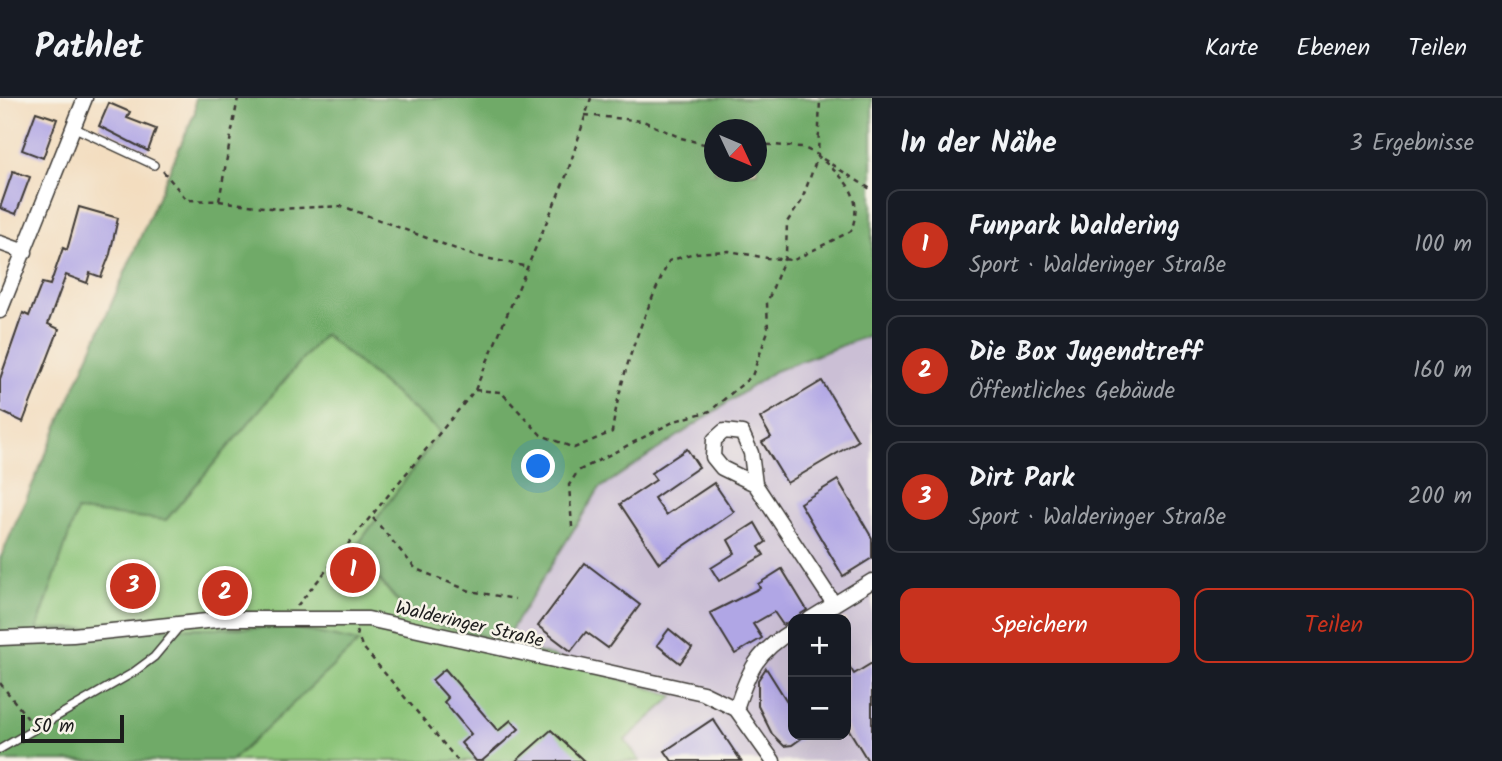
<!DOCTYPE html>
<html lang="de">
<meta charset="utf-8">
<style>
:root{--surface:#171b24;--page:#20242c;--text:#f1f3f6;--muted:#9ea1a6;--line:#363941;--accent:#c8321e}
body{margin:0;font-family:Kalam,sans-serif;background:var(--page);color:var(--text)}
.controls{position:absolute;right:21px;bottom:21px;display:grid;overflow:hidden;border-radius:14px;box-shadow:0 7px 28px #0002}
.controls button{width:63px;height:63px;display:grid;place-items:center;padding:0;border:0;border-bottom:2px solid var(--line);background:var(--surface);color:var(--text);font:35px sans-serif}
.compass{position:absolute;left:704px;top:21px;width:63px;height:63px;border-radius:50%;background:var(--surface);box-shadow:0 7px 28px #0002;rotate:134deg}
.scale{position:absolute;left:21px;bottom:18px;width:103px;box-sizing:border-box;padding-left:7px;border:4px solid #1c1c1c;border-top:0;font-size:19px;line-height:24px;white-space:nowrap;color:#1c1c1c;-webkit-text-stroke:5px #f7f3e8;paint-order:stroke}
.you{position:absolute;left:539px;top:369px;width:24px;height:24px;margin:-18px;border:5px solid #fff;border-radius:50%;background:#1a73e8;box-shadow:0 0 0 10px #1a73e833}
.badge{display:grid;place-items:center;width:46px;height:46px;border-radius:50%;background:var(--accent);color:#fff;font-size:23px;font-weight:700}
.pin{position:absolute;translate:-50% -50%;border:4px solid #fff;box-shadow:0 2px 7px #0006}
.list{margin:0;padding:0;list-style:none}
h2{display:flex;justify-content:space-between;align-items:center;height:91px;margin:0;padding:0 28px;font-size:30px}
h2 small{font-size:23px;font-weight:400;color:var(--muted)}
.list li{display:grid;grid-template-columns:46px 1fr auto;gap:21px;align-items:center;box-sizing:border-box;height:112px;margin:0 14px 14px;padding:0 14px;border:2px solid var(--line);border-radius:14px}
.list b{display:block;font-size:26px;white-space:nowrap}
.list p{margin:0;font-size:23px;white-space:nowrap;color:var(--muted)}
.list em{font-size:23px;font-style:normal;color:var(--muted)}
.actions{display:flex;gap:14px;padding:21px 28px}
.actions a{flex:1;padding:16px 0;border:2px solid var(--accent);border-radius:14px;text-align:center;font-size:24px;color:var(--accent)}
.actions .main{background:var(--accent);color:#fff}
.map{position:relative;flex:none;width:872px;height:663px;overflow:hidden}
header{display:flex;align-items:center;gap:42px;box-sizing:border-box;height:98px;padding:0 35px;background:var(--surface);border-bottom:2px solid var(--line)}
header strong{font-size:33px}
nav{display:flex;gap:38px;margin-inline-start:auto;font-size:24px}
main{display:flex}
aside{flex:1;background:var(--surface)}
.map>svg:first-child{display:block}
.industrial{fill:#cbbfd5;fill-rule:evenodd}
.green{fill:#8bc478;stroke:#54704a;stroke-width:2}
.forest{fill:#70aa68;stroke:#466342;stroke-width:2;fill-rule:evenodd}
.building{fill:#b0a6e5}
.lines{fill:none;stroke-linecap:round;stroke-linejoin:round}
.lane-casing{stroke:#3c3934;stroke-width:10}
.street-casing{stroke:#3c3934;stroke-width:17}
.path{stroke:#3c3934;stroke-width:2.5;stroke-dasharray:5 5;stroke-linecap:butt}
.lane{stroke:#fff;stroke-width:7}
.street{stroke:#fff;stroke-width:14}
.labels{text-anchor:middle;stroke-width:5;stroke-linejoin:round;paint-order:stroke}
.street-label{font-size:19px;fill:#1c1c1c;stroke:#f7f3e8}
</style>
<header>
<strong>Pathlet</strong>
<nav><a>Karte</a><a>Ebenen</a><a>Teilen</a></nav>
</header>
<main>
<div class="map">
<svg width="872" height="663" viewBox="0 0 872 663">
<rect width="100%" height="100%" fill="#f7f3e8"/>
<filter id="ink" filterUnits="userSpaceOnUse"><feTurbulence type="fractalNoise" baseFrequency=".0143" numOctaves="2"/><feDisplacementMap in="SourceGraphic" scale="14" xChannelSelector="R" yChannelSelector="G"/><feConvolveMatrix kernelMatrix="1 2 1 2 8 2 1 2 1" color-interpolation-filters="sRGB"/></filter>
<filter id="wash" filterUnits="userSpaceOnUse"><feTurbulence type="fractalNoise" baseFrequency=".00686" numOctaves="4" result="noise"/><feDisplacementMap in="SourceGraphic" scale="28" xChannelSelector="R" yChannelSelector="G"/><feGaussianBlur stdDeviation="1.57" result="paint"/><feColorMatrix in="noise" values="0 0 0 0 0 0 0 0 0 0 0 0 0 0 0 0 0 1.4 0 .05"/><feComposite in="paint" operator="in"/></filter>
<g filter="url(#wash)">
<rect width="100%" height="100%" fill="#f3ddbf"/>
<path class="industrial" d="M872 236V663H640L625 642 674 598 504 543 599 391 775 273ZM793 521H846V637H793Z"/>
<path class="green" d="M324 236 440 334 354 452 412 521 504 543 674 598 625 642 640 663H231L358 544 293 530 37 531 77 412 166 422Z"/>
<path class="forest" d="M195 0H872V236L775 273 599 391 504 543 413 521 354 452 440 334 324 236 166 422 77 413 37 531 293 530 359 544 231 663H0V461L195 14ZM715 32H757V74H715Z"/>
<g id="blocks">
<path class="building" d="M109 5 130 14 127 20 156 31 148 53 99 28Z
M36 14 57 21 43 60 22 52Z
M13 73 30 79 16 116 0 110Z
M79 109 118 120 110 156 101 179 90 175 87 185 66 177 48 226 59 231 23 324 0 313V281L23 215 29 218 42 185 50 187 63 150 67 152Z
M822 283 858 343 787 385 762 344 771 339 760 320Z
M687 351 699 369 654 400 666 417 714 385 734 414 659 465 620 406 656 382 651 375Z
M838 382 872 440V460L843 478 800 405Z
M755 425 766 444 759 449 764 457 719 483 711 470 735 455 728 442Z
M585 465 640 507 608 550 586 534 571 553 538 528Z
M782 471 807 512 783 527 774 514 753 526 762 540 735 556 710 515 760 490 758 486Z
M217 482 240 497 233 508 209 493Z
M669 531 692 550 680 565 657 547Z
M846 563 854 576 872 565V663H868L846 627Z
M766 570 788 605 793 618V637H806L792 647 784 648 772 636 758 608V582Z
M445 571 498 633 511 622 519 631 482 663H476L461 645 471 636 444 604 448 600 432 582Z
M713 621 741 663H672L665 653Z
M551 632 584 663H516Z"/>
</g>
</g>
<g filter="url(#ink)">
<use href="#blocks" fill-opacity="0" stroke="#3c3934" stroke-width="2"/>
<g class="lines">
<g class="lane-casing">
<path id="lane" d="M75 30 154 67
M0 651 131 576 154 559 180 528"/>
</g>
<g class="street-casing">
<path id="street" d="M0 145 25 154
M0 213 85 0
M755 386 722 370 713 359 714 342 724 333 742 335 751 355 755 386 834 506
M810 521 872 483
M0 540 73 537 226 521H368L703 595 736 611 773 663
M736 611C749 571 757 554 793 532"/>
</g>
<path class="path" d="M585 17 643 23 681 40 715 49
M757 46 802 49 818 57
M823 61 872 92
M163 73 187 102 219 103 238 0
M219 103 278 111 342 108 472 157 528 169
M475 292 501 294 541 337 574 350 612 334C621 273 643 218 669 163L694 155 729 153 767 160 794 162 851 133C865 96 844 81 818 58
M373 420 416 471 470 493 515 501
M572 429 569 387 578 373 675 323 710 313 752 278 768 233 767 205 786 156 787 124 801 104 818 58 820 0
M297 508 475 292 567 76 591 0
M356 533 362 548 458 663
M0 585 29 622"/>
<use href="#lane" class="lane"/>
<use href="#street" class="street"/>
</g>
</g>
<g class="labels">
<g class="street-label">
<text transform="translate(470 525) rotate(13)" y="7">Walderinger Straße</text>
</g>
</g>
</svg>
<div class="controls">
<button>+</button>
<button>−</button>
</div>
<svg class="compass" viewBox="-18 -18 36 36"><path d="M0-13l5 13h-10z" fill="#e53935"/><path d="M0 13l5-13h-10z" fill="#9ea1a6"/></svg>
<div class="scale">50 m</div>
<div class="you"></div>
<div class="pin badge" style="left:353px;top:472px">1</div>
<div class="pin badge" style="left:225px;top:495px">2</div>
<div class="pin badge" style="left:133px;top:488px">3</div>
</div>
<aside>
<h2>In der Nähe<small>3 Ergebnisse</small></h2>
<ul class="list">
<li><span class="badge">1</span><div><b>Funpark Waldering</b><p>Sport · Walderinger Straße</p></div><em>100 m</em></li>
<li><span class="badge">2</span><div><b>Die Box Jugendtreff</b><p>Öffentliches Gebäude</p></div><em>160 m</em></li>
<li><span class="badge">3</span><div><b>Dirt Park</b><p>Sport · Walderinger Straße</p></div><em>200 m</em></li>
</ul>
<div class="actions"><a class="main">Speichern</a><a>Teilen</a></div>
</aside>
</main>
